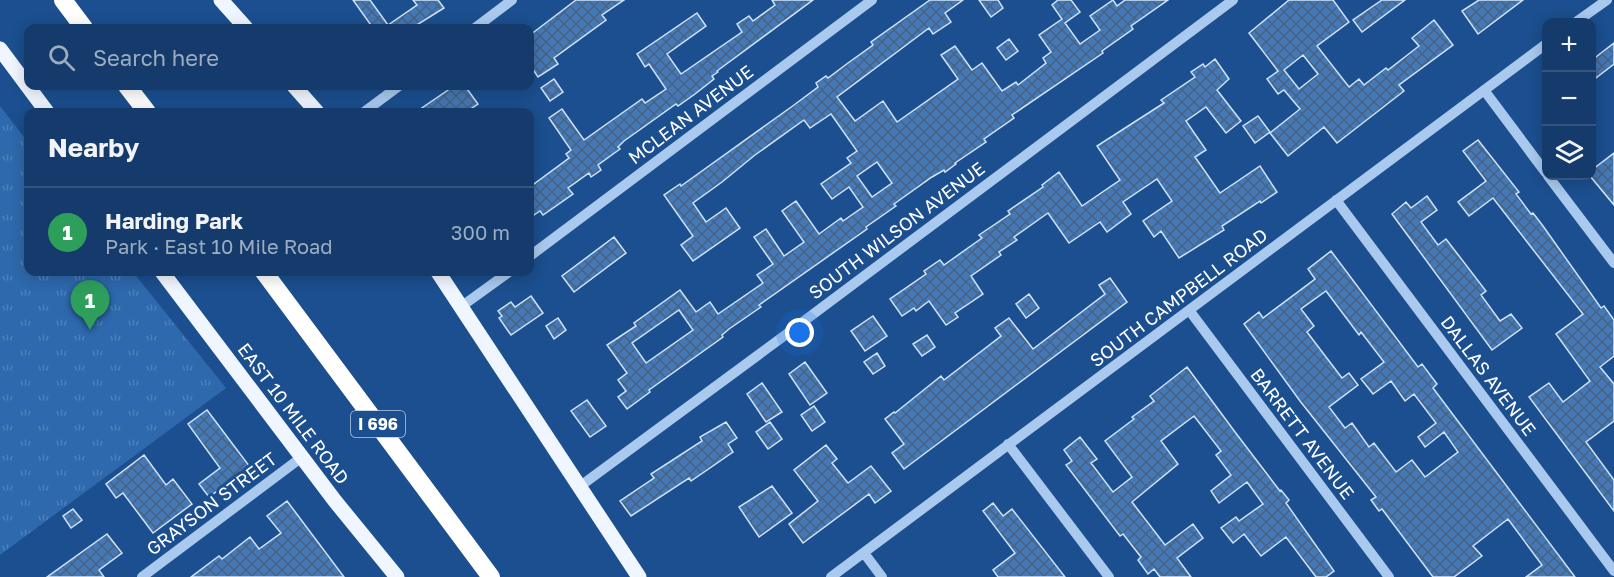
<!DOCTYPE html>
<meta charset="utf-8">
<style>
:root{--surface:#143b6b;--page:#214673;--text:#f1f3f6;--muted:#9dadc1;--line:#33557e;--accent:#ea580c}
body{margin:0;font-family:"Golos Text",sans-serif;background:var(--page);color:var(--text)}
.controls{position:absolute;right:18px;top:18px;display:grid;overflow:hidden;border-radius:12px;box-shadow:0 3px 15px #0003}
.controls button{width:54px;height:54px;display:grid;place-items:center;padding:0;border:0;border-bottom:2px solid var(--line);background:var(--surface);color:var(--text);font:30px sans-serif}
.you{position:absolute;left:800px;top:333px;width:21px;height:21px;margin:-15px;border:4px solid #fff;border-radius:50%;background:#1a73e8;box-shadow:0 0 0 9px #1a73e833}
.badge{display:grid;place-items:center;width:39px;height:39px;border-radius:50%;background:var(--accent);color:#fff;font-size:20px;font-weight:700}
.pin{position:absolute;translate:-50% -50px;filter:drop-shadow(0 2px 3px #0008)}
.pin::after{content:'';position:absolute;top:32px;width:21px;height:18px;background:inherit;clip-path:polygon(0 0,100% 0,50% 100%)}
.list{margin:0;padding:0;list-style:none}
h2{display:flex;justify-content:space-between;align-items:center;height:78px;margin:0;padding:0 24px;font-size:26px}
h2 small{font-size:20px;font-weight:400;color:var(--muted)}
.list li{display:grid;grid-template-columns:39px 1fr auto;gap:18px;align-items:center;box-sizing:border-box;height:90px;padding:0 24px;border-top:2px solid var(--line)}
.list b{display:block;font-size:22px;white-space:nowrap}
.list p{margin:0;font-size:20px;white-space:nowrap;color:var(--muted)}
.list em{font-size:20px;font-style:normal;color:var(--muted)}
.icon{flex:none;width:33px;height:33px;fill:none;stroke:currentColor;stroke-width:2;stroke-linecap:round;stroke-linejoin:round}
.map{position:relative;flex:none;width:1614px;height:577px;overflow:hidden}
.search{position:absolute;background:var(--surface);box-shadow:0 3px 15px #0003;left:24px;top:24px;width:510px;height:66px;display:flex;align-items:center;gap:15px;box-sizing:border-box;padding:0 21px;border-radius:12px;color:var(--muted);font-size:22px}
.panel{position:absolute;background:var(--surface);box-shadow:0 3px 15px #0003;left:24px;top:108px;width:510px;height:168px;border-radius:12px}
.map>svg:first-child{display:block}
.grass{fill:url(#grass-tufts)}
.building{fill:url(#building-cross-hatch);stroke:#cfe3fa;stroke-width:1.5;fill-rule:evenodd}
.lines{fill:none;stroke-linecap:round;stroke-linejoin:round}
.minor{stroke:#a9c9ee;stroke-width:10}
.major{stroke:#f0f6ff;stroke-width:15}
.highway{stroke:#fff;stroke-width:18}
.labels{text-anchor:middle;stroke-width:6;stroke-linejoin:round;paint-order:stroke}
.shield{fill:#1b4f8f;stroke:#bbcadd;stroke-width:1.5}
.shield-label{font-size:16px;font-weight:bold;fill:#fff}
.street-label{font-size:18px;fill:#fff;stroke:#1b4f8f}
</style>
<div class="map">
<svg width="1614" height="577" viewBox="0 0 1614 577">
<defs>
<pattern id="grass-tufts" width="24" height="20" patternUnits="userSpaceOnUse" patternTransform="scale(1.5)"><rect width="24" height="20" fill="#2e69ad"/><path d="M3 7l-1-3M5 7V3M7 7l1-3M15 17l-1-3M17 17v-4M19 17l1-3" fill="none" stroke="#4d80b9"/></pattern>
<pattern id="building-cross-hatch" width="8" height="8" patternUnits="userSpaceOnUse" patternTransform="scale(1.5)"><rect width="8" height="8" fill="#4478b7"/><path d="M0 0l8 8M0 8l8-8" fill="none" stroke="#486282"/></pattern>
</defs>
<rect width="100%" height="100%" fill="#1b4f8f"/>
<path class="grass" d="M0 106 28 142V272H133L226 388 0 555Z"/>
<path class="building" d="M353 0H370L388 25 417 5 413 0H438L444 8 412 28H373Z
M576 0H624L602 15 606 20 554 58 558 64 538 77 530 65V35Z
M772 0H813L717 71 718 72 712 76 714 79 695 94 678 106 676 104 624 141 618 147 620 149 598 165 601 170 591 177 589 173 568 188 573 194 543 215 540 211 534 215 530 208V187L569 158 566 154 571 150 549 118 562 109 584 140 642 99 645 103 666 89 649 64 645 67 637 54 697 13 706 26 667 54 681 74 742 32 737 24 749 16 753 21 775 5Z
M930 0H963L945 13 951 22 933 34 929 28 837 97 855 121 883 101 897 122 958 79 941 55 955 46 972 70 982 63 1002 91 1016 82 1018 85 1046 63 1043 58 1051 52 1039 35 1062 19 1052 5 1058 0H1071L1080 12 1065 23 1080 44 1100 30 1090 16 1113 0 1117 6 1125 0H1168L1131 26 1133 29 1102 51 1103 53 1012 115 1014 118 984 139 986 142 955 163 956 164 945 172 944 170 932 177 894 204 896 206 866 227 867 229 759 305 761 307 729 329 722 335 723 337 649 390 650 392 627 409 618 397 626 391 618 380 627 373 607 345 636 326 634 323 680 290 696 312 710 302 718 314 763 283 757 275 773 264 754 237 766 229 784 256 804 242 782 211 796 201 819 234 841 218 843 221 863 207 849 187 832 199 821 184 851 163 847 158 857 151 831 114 810 128 804 120 755 155 722 182 693 203 706 222 726 208 740 228 693 261 681 245 693 236 664 195 680 184 681 186 794 105 818 87 816 83 826 76 828 78 848 63 873 45 871 42ZM877 162 892 183 872 197 857 176ZM679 310 693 330 646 363 632 343Z
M979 0H998L1003 8 991 17Z
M1289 0H1333L1349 22 1317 46 1349 87 1359 79 1364 85 1386 68 1388 70 1419 46 1412 38 1434 20 1453 45 1399 85 1404 91 1337 143 1324 127 1288 156 1270 133 1300 109 1284 90 1278 94 1267 79 1278 71 1249 33ZM1303 55 1318 74 1299 89 1284 70Z
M1382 0H1405L1362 32 1353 20Z
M1479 0H1523L1478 34 1462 11Z
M1009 39 1018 51 1006 60 997 48Z
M1614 43V64L1592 81V60Z
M1215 59 1229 79 1217 90 1241 121 1226 133 1206 107 1186 121 1206 150 1195 157 1220 193 1260 166 1277 192 1261 203 1260 201 1222 226 1224 230 1179 258 1161 231 1154 237 1143 221 1172 201 1157 179 1123 202 1131 214 1107 232 1100 222 1069 243 1048 213 1014 237 1017 240 999 252 1001 255 971 276 983 294 955 313 958 317 946 325 929 301 916 311 914 308 902 316 890 299 926 274 924 271 940 260 944 265 982 238 979 235 1010 214 1008 211 1043 187 1042 185 1059 172 1082 206 1120 180 1097 146 1164 103 1161 100 1195 77 1191 72 1203 64 1205 67Z
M554 79 563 92 550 101 541 88Z
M454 86H465L478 104 466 112H416Z
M1258 116 1270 132 1255 143 1243 126Z
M1478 140 1519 192 1516 194 1531 214 1533 213 1543 226 1601 308 1604 306 1614 320V356L1600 367 1614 384V421L1586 442 1614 480V511L1529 397 1549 383 1563 402 1590 381 1556 334 1583 314 1493 198 1469 216 1458 202 1486 181 1463 151Z
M1614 153V205L1590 176 1592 170Z
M1427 196 1437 210 1421 222 1438 245 1446 239 1486 291 1481 295 1500 321 1511 314 1522 328 1492 350 1392 214 1406 202 1411 208Z
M614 237 626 253 574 292 562 276Z
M1331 251 1418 367 1422 364 1437 384 1433 388 1575 577H1526L1542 565 1508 519 1473 546 1482 556 1454 577H1433L1382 509 1379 511 1371 500 1376 497 1300 401 1244 324 1259 312 1263 318 1315 279 1308 269ZM1326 291 1359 335 1361 332 1384 362 1361 379 1373 394 1391 381 1405 401 1414 394 1436 423 1418 437 1425 447 1444 432 1458 452 1425 477 1412 460 1396 472 1374 443 1369 447 1352 423 1345 428 1329 407 1358 385 1349 373 1342 378 1307 332 1314 326 1301 309Z
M1110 278 1127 302 904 469 892 453 904 444 885 419 894 412 895 413 941 376 944 380 1001 336 995 328 1009 318 1033 349 1105 294 1099 285Z
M1029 294 1039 308 1026 318 1016 304Z
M531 296 543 313 511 335 499 318 502 316 498 311 511 302 515 307Z
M873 316 887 336 865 351 851 331Z
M558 318 566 330 554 339 546 326Z
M927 335 935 347 922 356 913 344Z
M877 353 885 366 873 374 864 362Z
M805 362 827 393 810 405 789 374Z
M1187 367 1235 432 1280 491 1281 490 1289 500 1286 503 1334 571 1326 577H1316L1286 537 1261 556 1244 534 1233 543 1221 528 1236 517 1239 521 1263 504 1247 482 1219 503 1211 491 1231 475 1216 455 1221 451 1194 416 1161 441 1178 464 1132 502 1165 545 1193 524 1203 538 1177 558 1191 577H1160L1154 569 1148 574 1138 560 1141 557 1123 534 1120 536 1066 465 1072 461 1064 450 1080 437 1097 459 1091 463 1113 492 1132 477 1105 441 1134 419 1132 417 1154 401 1150 396Z
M762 383 782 412 766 422 747 394Z
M587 400 606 426 590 437 571 411Z
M814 406 825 422 812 431 801 415Z
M207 410 250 467 209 497 199 484 220 468 188 424Z
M726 422 737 438 728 444 733 452 691 481 689 478 631 516 620 501 654 478 651 474 702 441 700 437Z
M770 422 782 439 768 449 756 432Z
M826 445 837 459 832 463 848 483 871 466 891 491 875 503 869 494 803 543 789 524 818 501 794 470Z
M144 455 166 485 173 479 192 504 153 533 123 493 116 498 106 484Z
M772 486 792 513 759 537 739 507Z
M287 501 344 577H191L219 556 222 559 250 537 259 549 281 533 267 516Z
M993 503 1003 516 1012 509 1065 577H998L993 570 1015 553 983 511Z
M73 509 82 520 71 528 63 516Z
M107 534 122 553 99 570 104 577H47Z"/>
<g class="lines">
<path class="minor" d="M1576 22 1607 0
M475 28 512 0
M1484 90 1546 173
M364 112 399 86
M1548 176 1614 263
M1336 200 1614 571
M530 256 872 0
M462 306 509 272
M1189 310 1389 577
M1008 444 1109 577
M579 487 788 333 1233 0
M864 553 882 577
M142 577 302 457
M831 577 1546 44"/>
<path class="major" d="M221 0 246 28
M0 49 47 112
M294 86 317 112
M162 272 335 501 397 577
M438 272 639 577"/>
<path class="highway" d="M63 0 84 28
M127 86 147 112
M264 272 491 577"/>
</g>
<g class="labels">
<rect class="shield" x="351" y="411" width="54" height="26" rx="4.5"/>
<g class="shield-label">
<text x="378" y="430">I 696</text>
</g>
<g class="street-label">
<text transform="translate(691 115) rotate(-37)" y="6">MCLEAN AVENUE</text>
<text transform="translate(897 231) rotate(-37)" y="6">SOUTH WILSON AVENUE</text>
<text transform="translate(1179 298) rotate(-37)" y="6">SOUTH CAMPBELL ROAD</text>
<text transform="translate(1488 376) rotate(53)" y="6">DALLAS AVENUE</text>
<text transform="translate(293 414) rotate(53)" y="6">EAST 10 MILE ROAD</text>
<text transform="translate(1302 434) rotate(53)" y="6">BARRETT AVENUE</text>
<text transform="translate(212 504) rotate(-37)" y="6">GRAYSON STREET</text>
</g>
</g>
</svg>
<div class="controls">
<button>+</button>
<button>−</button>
<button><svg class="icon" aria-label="layers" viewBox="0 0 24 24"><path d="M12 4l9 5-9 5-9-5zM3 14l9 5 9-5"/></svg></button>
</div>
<div class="you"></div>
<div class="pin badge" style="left:90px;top:330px;background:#2e9e5b">1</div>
<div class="search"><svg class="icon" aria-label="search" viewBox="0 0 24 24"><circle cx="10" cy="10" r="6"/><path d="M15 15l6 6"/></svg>Search here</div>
<section class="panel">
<h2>Nearby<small></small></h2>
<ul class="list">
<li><span class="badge" style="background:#2e9e5b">1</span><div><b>Harding Park</b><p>Park · East 10 Mile Road</p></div><em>300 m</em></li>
</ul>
</section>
</div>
